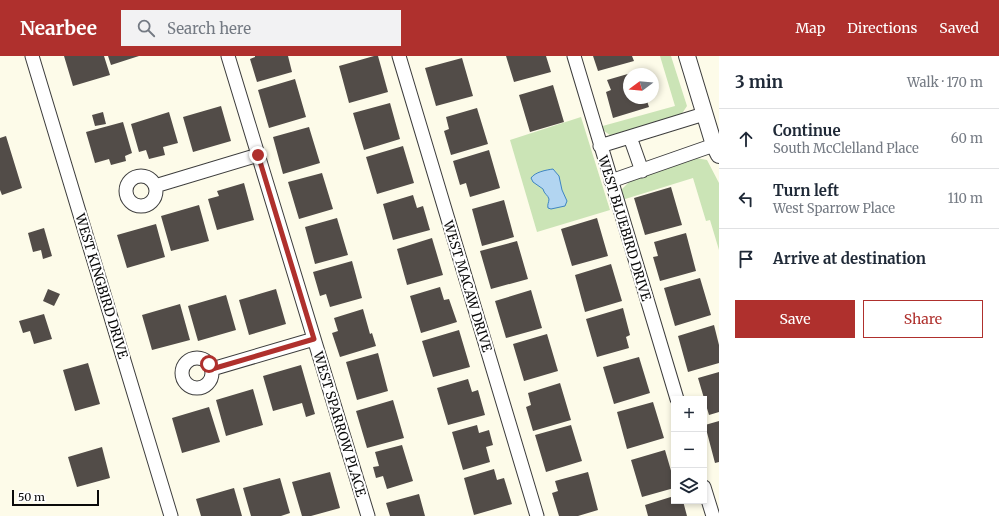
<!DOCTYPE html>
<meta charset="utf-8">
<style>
:root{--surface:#fff;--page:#f2f2f3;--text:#1f2937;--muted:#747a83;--line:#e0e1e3;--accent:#af302d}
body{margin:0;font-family:Merriweather,serif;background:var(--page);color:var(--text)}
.controls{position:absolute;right:12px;bottom:12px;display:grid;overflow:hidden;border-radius:0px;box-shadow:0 2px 6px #0003}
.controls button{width:36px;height:36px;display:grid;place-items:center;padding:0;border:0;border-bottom:1px solid var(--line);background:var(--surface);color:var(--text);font:20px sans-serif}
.compass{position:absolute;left:623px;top:12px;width:36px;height:36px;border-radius:50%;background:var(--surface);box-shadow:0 2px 6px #0003;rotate:254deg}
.scale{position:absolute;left:12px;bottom:10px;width:87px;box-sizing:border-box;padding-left:4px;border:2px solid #0a0a0a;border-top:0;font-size:11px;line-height:14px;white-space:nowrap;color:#0a0a0a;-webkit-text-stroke:3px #fff;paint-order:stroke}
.stop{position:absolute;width:12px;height:12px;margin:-9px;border:3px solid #af302d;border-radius:50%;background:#fff}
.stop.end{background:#af302d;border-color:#fff;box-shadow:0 1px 4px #0008}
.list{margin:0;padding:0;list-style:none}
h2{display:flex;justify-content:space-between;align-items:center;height:52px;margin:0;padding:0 16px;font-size:17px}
h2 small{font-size:13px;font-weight:400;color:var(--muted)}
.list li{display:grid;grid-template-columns:26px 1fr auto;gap:12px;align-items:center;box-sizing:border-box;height:60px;padding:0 16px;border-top:1px solid var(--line)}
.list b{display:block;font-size:15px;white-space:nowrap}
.list p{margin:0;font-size:13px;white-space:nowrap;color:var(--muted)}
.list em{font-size:13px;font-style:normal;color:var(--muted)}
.actions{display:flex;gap:8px;padding:12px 16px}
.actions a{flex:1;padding:9px 0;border:1px solid var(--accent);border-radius:0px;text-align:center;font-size:14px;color:var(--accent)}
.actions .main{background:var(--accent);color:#fff}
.icon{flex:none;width:22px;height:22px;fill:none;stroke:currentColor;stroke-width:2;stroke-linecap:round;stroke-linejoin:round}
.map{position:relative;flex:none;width:719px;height:460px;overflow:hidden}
header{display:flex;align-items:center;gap:24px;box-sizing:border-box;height:56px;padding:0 20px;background:var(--accent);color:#fff}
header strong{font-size:19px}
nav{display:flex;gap:22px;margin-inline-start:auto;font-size:14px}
.search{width:280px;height:36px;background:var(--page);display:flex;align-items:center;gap:10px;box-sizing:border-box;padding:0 14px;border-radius:0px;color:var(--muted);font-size:15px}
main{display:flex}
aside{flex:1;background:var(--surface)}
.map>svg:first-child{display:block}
.green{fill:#cbe4b6}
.water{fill:#b2d5f1;stroke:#3e85c2}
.building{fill:#524c48}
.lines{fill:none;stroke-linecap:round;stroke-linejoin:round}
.minor-casing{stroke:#3d3d3d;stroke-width:15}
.tertiary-casing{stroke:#3d3d3d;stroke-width:18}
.minor{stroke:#fff;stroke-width:13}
.tertiary{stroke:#fff;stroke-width:16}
.route{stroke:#af302d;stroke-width:5}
.labels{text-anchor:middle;stroke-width:4;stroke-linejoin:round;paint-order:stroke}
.street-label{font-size:13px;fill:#0a0a0a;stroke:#fff}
</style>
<header>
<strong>Nearbee</strong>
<div class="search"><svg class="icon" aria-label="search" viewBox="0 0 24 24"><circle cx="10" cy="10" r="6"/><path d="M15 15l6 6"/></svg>Search here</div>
<nav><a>Map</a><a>Directions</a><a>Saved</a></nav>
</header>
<main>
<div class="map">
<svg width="719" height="460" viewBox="0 0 719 460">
<rect width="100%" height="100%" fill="#fdfbe9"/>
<path class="green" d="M660 0H671L687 50 679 62 611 80 599 71 675 50Z
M581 61 610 154 537 176 510 84Z
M696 102 707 104 719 127V194L710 164 706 165 693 122 622 144 621 134 633 122Z"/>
<path class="water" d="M553 113 559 120 562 134 567 145 565 150 551 153 548 152C547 149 549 146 549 143 548 139 544 138 543 133L533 126 531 122C535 116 546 114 553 113Z"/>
<path class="building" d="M64 0H104L110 19 73 30Z
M108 0H139L111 9Z
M255 0H288L292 16 257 26 250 3 255 1Z
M374 0H378L388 36 349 47 339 10Z
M506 0H546L551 16 514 26Z
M593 0H632L634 5 598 15Z
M462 2 473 40 436 50 425 12Z
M638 15 639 18H629V42H646L649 51 613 62 606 36 611 34 607 24Z
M295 23 306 61 269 72 258 34Z
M553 29 564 66 530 76 519 39Z
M390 47 400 83 364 94 353 57Z
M221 50 231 85 193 96 183 61Z
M477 52 488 88 451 99 444 75 449 73 446 61Z
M103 56 106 68 95 70 92 59Z
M169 56 178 87 163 91 165 99 149 103 146 94 139 96 131 68Z
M123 66 132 97 125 100 126 105 111 109 109 103 95 107 86 76Z
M309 71 320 107 283 118 273 81Z
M6 80 22 132 2 139 0 134V82Z
M403 90 414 127 377 138 366 101Z
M489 94 500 132 470 141 466 127 460 129 453 105Z
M322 117 333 153 299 163 288 126Z
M244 127 254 164 217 174 208 143 219 140 217 135Z
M671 131 682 169 645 179 634 142Z
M413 139 417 152 423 150 430 174 393 184 383 148Z
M504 144 514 181 482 190 472 153Z
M199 149 209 185 171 195 161 160Z
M337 162 348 199 315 208 305 171Z
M597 162 608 200 572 210 561 173Z
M156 168 165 201 127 212 117 179Z
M44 172 52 200 43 203 41 194 33 196 28 177Z
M686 177 696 215 660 225 653 201 658 200 654 186Z
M432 182 443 219 407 229 397 193Z
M517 185 528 223 491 233 480 195Z
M352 205 362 242 330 251 326 238 320 240 313 216Z
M611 208 622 245 585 256 575 219Z
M700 222 711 259 675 270 664 232Z
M440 231 444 244 449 243 457 266 421 277 410 240Z
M48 233 60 238 54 250 43 245Z
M276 233 286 268 249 279 239 244Z
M531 234 542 272 506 282 495 245Z
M226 239 236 274 198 285 188 250Z
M180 248 190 284 152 294 142 259Z
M623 252 630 279 626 281 629 292 597 301 586 263Z
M363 253 370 278 372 277 376 290 340 301 332 277 338 275 334 262Z
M44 258 52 283 34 288 30 275 23 277 19 265Z
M714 269 719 289V307L688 316 678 280Z
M459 274 470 311 433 321 422 285Z
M547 278 558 315 524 325 513 288Z
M378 297 388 335 357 344 346 306Z
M639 301 650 337 614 348 603 311Z
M88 307 100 348 75 355 63 314Z
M301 309 315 358 306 361 302 347 273 355 263 320Z
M719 316V356L709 359 698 322Z
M468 323 472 336 478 334 485 359 448 369 437 332Z
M560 327 571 364 533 375 526 351 531 349 528 337Z
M253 333 263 369 226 380 216 344Z
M393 344 404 382 367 392 356 355Z
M653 346 664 382 627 393 617 356Z
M209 351 220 386 182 397 172 362Z
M719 365V406L715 407 705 369Z
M477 369 479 377 489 374 493 389 486 391 490 406 463 414 452 376Z
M571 369 582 405 546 416 535 379Z
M402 389 413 425 387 433 383 420 376 422 373 411 379 410 375 396Z
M102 391 110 422 77 431 68 401Z
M665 394 674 425V432L642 441 631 404Z
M494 413 497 424 504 422 512 448 474 459 464 422Z
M330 416 340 452 311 460H302L292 426Z
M588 416 598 454 578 460H559L552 437 558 435 555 425Z
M280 422 290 457 281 460H251L243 432Z
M234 432 242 460H201L196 443Z
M419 438 425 460H390L386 447Z
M674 440V445H683L687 460H648L645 449Z"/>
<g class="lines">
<g class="minor-casing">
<path id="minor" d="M32 0 171 460
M228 0 368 460
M399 0 537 460
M574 0 677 343
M630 81 642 115
M600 90 704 58
M126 135a15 15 0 1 1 30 0a15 15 0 1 1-30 0Z
M611 125 714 89
M155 130 258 99
M182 317a15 15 0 1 1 30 0a15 15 0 1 1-30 0Z
M212 313 314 283
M704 431 713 460"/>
</g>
<g class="tertiary-casing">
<path id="tertiary" d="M687 0 714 89 719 99"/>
</g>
<use href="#minor" class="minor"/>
<use href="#tertiary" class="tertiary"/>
</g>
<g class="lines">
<path class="route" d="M209 308 212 313 314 283 258 99"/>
</g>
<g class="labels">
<g class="street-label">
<text transform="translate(625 172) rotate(73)" y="5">WEST BLUEBIRD DRIVE</text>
<text transform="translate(102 230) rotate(73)" y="5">WEST KINGBIRD DRIVE</text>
<text transform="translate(468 230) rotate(73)" y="5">WEST MACAW DRIVE</text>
<text transform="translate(340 368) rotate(73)" y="5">WEST SPARROW PLACE</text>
</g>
</g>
</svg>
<div class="controls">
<button>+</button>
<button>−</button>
<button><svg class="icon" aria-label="layers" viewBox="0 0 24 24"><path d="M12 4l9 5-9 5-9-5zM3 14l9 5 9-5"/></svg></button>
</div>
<svg class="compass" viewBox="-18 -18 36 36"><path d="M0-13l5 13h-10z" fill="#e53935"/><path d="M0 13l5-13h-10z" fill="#747a83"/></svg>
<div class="scale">50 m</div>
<div class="stop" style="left:209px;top:308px"></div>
<div class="stop end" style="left:258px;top:99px"></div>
</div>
<aside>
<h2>3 min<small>Walk · 170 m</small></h2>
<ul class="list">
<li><svg class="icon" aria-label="ahead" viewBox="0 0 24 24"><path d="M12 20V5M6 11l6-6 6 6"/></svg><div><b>Continue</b><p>South McClelland Place</p></div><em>60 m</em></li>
<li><svg class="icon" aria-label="left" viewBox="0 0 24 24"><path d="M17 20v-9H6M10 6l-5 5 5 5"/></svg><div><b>Turn left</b><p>West Sparrow Place</p></div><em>110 m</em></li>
<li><svg class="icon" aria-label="arrive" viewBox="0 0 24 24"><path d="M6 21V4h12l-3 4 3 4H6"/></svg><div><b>Arrive at destination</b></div></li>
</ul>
<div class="actions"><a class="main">Save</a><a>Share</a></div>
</aside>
</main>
